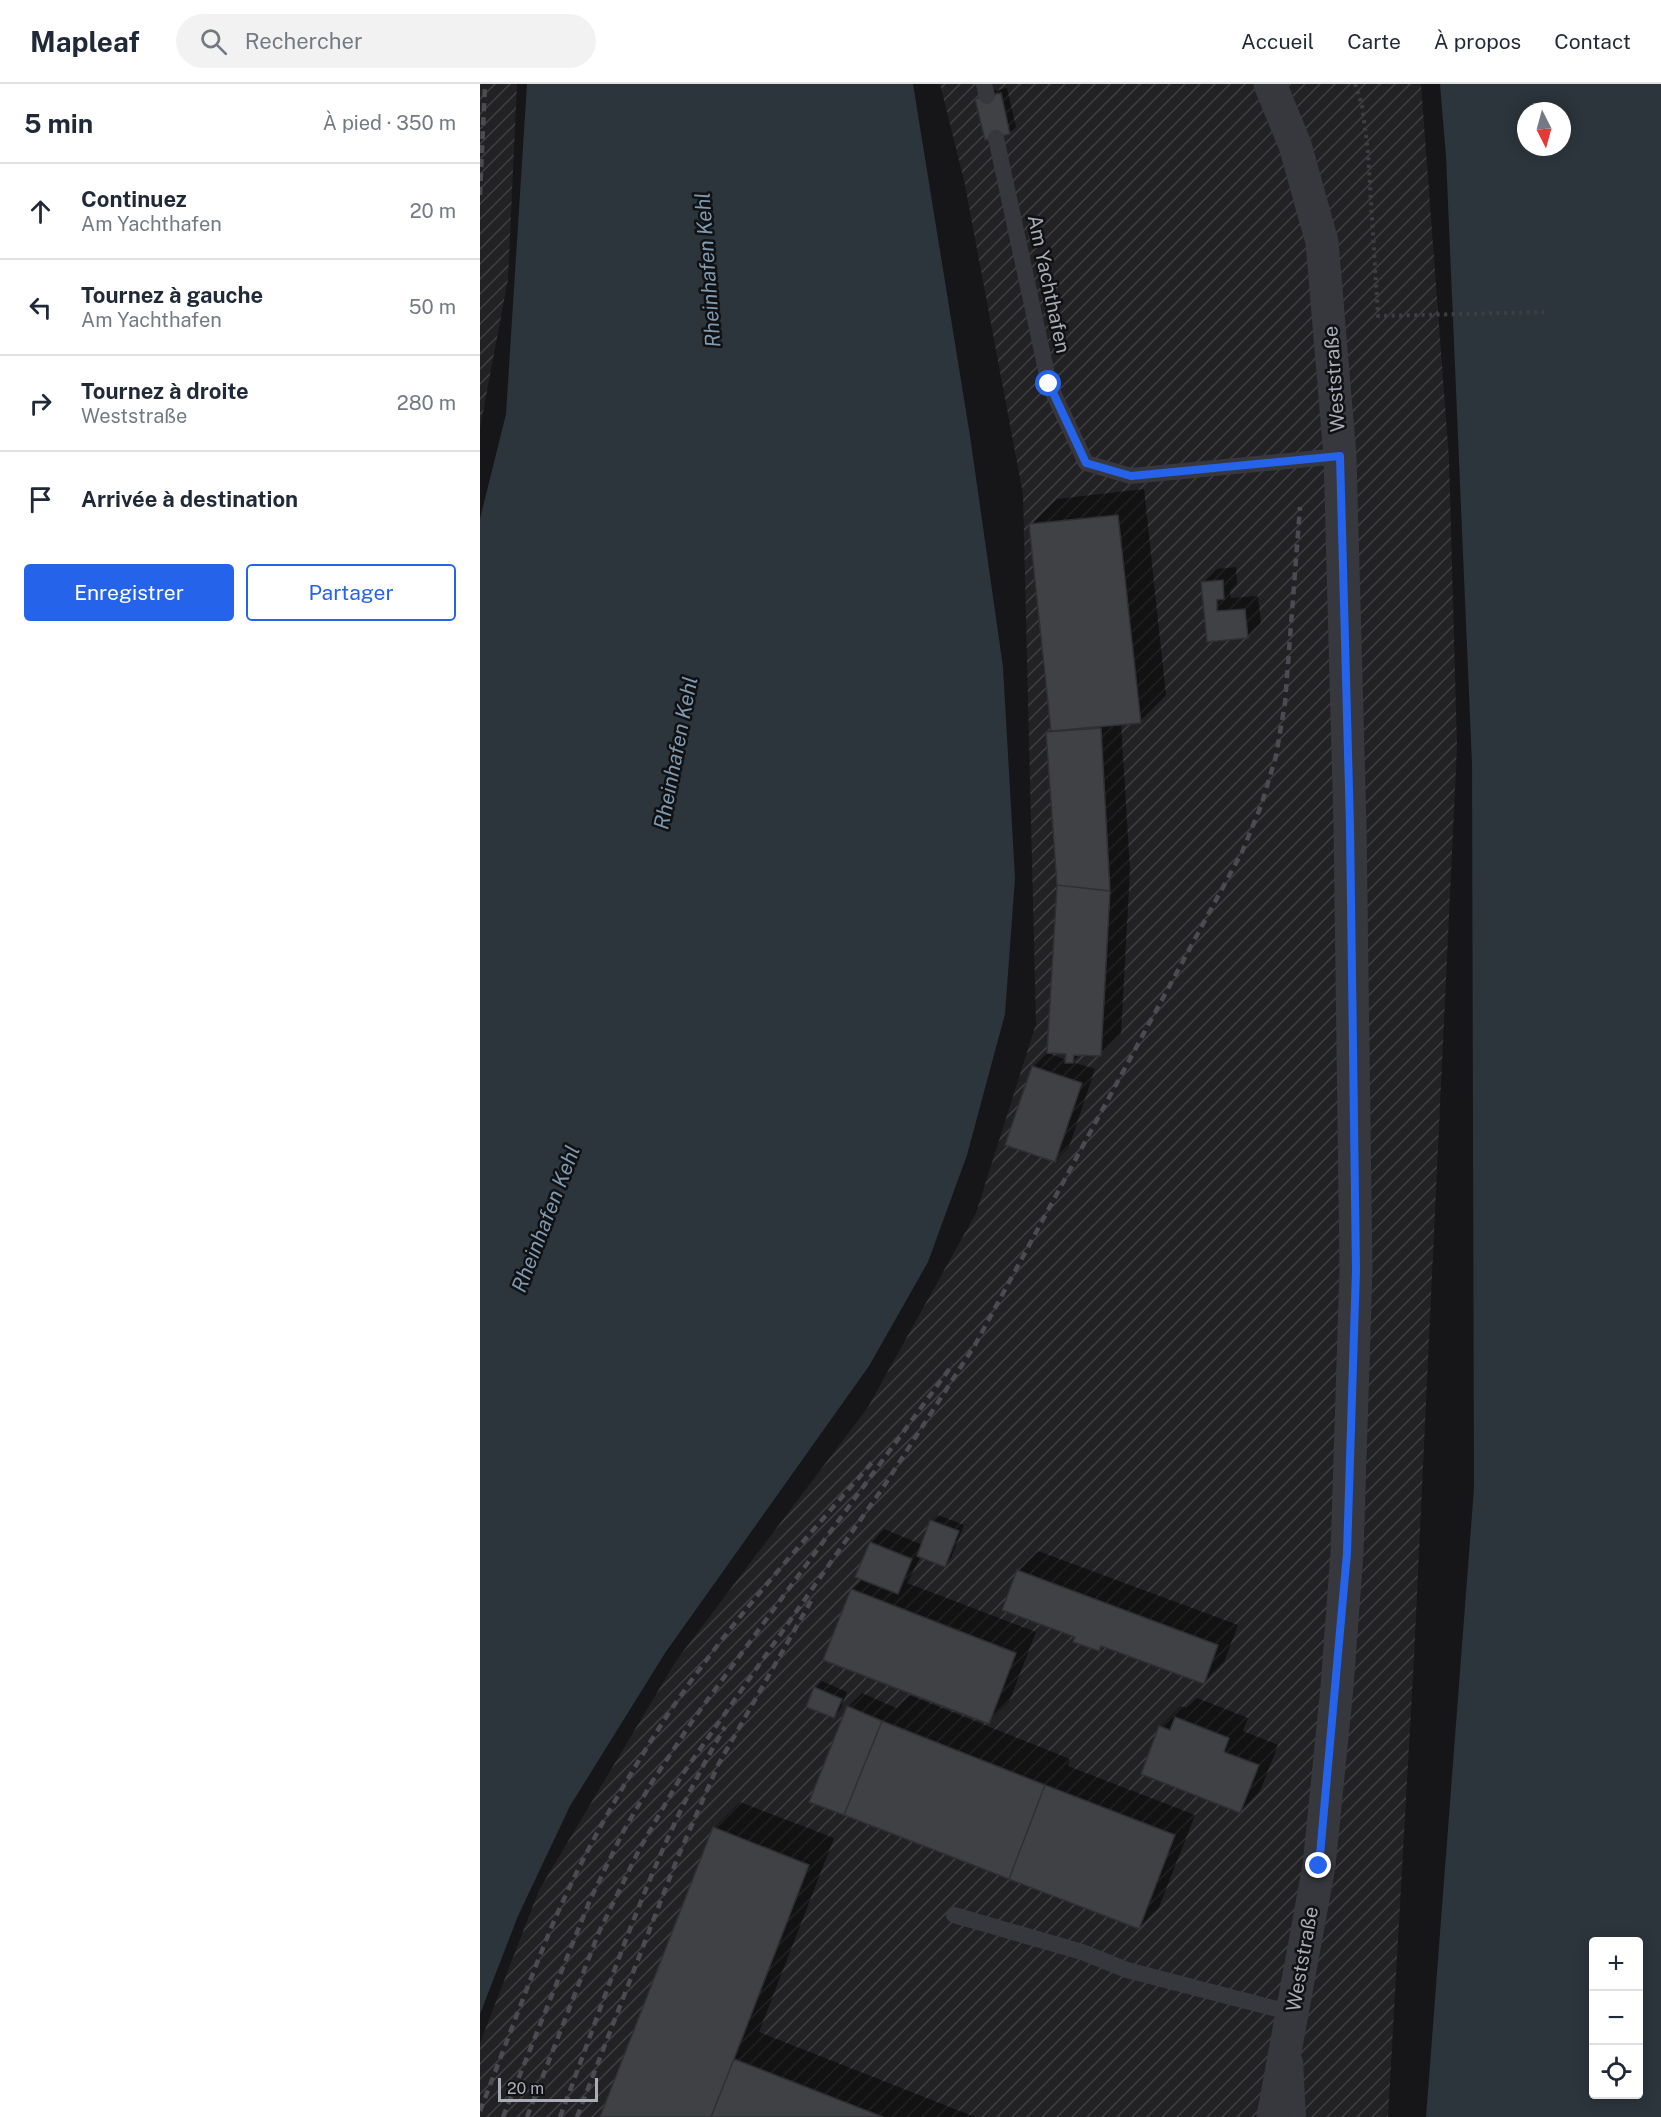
<!DOCTYPE html>
<html lang="fr">
<meta charset="utf-8">
<style>
:root{--surface:#fff;--page:#f2f2f3;--text:#1f2937;--muted:#747a83;--line:#e0e1e3;--accent:#2563eb}
body{margin:0;font-family:"Public Sans",sans-serif;background:var(--page);color:var(--text)}
.controls{position:absolute;right:18px;bottom:18px;display:grid;overflow:hidden;border-radius:6px;box-shadow:0 3px 15px #0003}
.controls button{width:54px;height:54px;display:grid;place-items:center;padding:0;border:0;border-bottom:2px solid var(--line);background:var(--surface);color:var(--text);font:30px sans-serif}
.compass{position:absolute;left:1037px;top:18px;width:54px;height:54px;border-radius:50%;background:var(--surface);box-shadow:0 3px 15px #0003;rotate:174deg}
.scale{position:absolute;left:18px;bottom:15px;width:100px;box-sizing:border-box;padding-left:6px;border:3px solid #a8adb8;border-top:0;font-size:16px;line-height:21px;white-space:nowrap;color:#a8adb8;-webkit-text-stroke:4px #111113;paint-order:stroke}
.stop{position:absolute;width:18px;height:18px;margin:-14px;border:4px solid #2563eb;border-radius:50%;background:#fff}
.stop.end{background:#2563eb;border-color:#fff;box-shadow:0 2px 6px #0008}
.list{margin:0;padding:0;list-style:none}
h2{display:flex;justify-content:space-between;align-items:center;height:78px;margin:0;padding:0 24px;font-size:26px}
h2 small{font-size:20px;font-weight:400;color:var(--muted)}
.list li{display:grid;grid-template-columns:39px 1fr auto;gap:18px;align-items:center;box-sizing:border-box;height:96px;padding:0 24px;border-top:2px solid var(--line)}
.list b{display:block;font-size:22px;white-space:nowrap}
.list p{margin:0;font-size:20px;white-space:nowrap;color:var(--muted)}
.list em{font-size:20px;font-style:normal;color:var(--muted)}
.actions{display:flex;gap:12px;padding:18px 24px}
.actions a{flex:1;padding:14px 0;border:2px solid var(--accent);border-radius:6px;text-align:center;font-size:21px;color:var(--accent)}
.actions .main{background:var(--accent);color:#fff}
.icon{flex:none;width:33px;height:33px;fill:none;stroke:currentColor;stroke-width:2;stroke-linecap:round;stroke-linejoin:round}
.map{position:relative;flex:none;width:1181px;height:2033px;overflow:hidden}
header{display:flex;align-items:center;gap:36px;box-sizing:border-box;height:84px;padding:0 30px;background:var(--surface);border-bottom:2px solid var(--line)}
header strong{font-size:28px}
nav{display:flex;gap:33px;margin-inline-start:auto;font-size:21px}
.search{width:420px;height:54px;background:var(--page);display:flex;align-items:center;gap:15px;box-sizing:border-box;padding:0 21px;border-radius:33px;color:var(--muted);font-size:22px}
main{display:flex}
aside{flex:1;background:var(--surface)}
.map>svg:first-child{display:block}
.industrial{fill:url(#industrial-furrows)}
.water{fill:#2c353c;fill-rule:evenodd}
.shadow{fill:#0007}
.building{fill:#404145;stroke:#303034;stroke-width:1.5}
.lines{fill:none;stroke-linecap:round;stroke-linejoin:round}
.path{stroke:#3d3f44;stroke-width:4;stroke-dasharray:3 4.5;stroke-linecap:butt}
.lane{stroke:#37383d;stroke-width:16}
.street{stroke:#37383d;stroke-width:33}
.rail{stroke:#4a4c52;stroke-width:4.5;stroke-dasharray:8 6;stroke-linecap:butt}
.route{stroke:#2563eb;stroke-width:8}
.labels{text-anchor:middle;stroke-width:5;stroke-linejoin:round;paint-order:stroke}
.street-label{font-size:20px;fill:#a8adb8;stroke:#111113}
.water-label{font-size:21px;font-style:italic;fill:#7f9bb3;stroke:#111113}
</style>
<header>
<strong>Mapleaf</strong>
<div class="search"><svg class="icon" aria-label="search" viewBox="0 0 24 24"><circle cx="10" cy="10" r="6"/><path d="M15 15l6 6"/></svg>Rechercher</div>
<nav><a>Accueil</a><a>Carte</a><a>À propos</a><a>Contact</a></nav>
</header>
<main>
<aside>
<h2>5 min<small>À pied · 350 m</small></h2>
<ul class="list">
<li><svg class="icon" aria-label="ahead" viewBox="0 0 24 24"><path d="M12 20V5M6 11l6-6 6 6"/></svg><div><b>Continuez</b><p>Am Yachthafen</p></div><em>20 m</em></li>
<li><svg class="icon" aria-label="left" viewBox="0 0 24 24"><path d="M17 20v-9H6M10 6l-5 5 5 5"/></svg><div><b>Tournez à gauche</b><p>Am Yachthafen</p></div><em>50 m</em></li>
<li><svg class="icon" aria-label="right" viewBox="0 0 24 24"><path d="M7 20v-9h11M14 6l5 5-5 5"/></svg><div><b>Tournez à droite</b><p>Weststraße</p></div><em>280 m</em></li>
<li><svg class="icon" aria-label="arrive" viewBox="0 0 24 24"><path d="M6 21V4h12l-3 4 3 4H6"/></svg><div><b>Arrivée à destination</b></div></li>
</ul>
<div class="actions"><a class="main">Enregistrer</a><a>Partager</a></div>
</aside>
<div class="map">
<svg width="1181" height="2033" viewBox="0 0 1181 2033">
<defs>
<pattern id="industrial-furrows" width="10" height="10" patternUnits="userSpaceOnUse" patternTransform="scale(1.5)"><rect width="10" height="10" fill="#222225"/><path d="M-1 1l2-2M0 10L10 0M9 11l2-2" fill="none" stroke="#3f3f43"/></pattern>
</defs>
<rect width="100%" height="100%" fill="#161618"/>
<path class="industrial" d="M0 0H37L28 195 0 344Z
M460 0H941L969 375 977 662 934 1573 908 2033H0V1959L59 1806 196 1577 388 1323 496 1129 556 940 543 410 484 96Z"/>
<path class="water" d="M47 0H433L490 352 523 583 535 794 525 930 487 1071 448 1178 389 1282 185 1569 90 1722 38 1832 0 1930V435L26 330Z
M960 0H1181V2033H946L994 1404 992 680 966 72ZM1046 27H1082V63H1046ZM1114 1858H1158V2010H1114Z"/>
<path class="shadow" d="M527 4 536 43 529 49 497 16 504 9Z
M664 405 686 611 660 637 641 639 650 786 641 950 620 971 601 969 592 978 615 985 589 1063 575 1077 553 983 567 969 587 976 568 649 572 644 551 441 577 415Z
M756 483 757 500 750 507 751 514 778 512 781 539 767 553 728 556 723 499 737 485Z
M458 1431 484 1441 471 1474 465 1481 441 1472 427 1499 556 1548 529 1618 508 1638 372 1506 384 1494 391 1459 404 1445 443 1461 451 1437Z
M558 1467 758 1541 744 1578 723 1598 623 1561 619 1566 597 1552 538 1487Z
M342 1597 367 1608 360 1626 354 1632 335 1604Z
M382 1609 416 1624 429 1611 590 1675 588 1682 715 1731 679 1823 659 1843 368 1623Z
M717 1614 768 1634 763 1647 798 1661 780 1707 760 1727 680 1643 701 1622 706 1624Z
M260 1718 354 1754 279 1948 495 2033H122L234 1744Z"/>
<path class="building" d="M521 9 530 50 505 56 495 15Z
M638 431 661 639 571 647 549 440Z
M743 496 744 515 737 516V527L765 525 768 554 727 558 721 498Z
M621 644 630 807 577 801 566 648Z
M577 801 630 807 621 972 594 971 593 979H585L586 970 567 969Z
M552 982 602 999 575 1078 525 1061Z
M450 1436 479 1447 465 1483 437 1472Z
M390 1458 432 1475 418 1510 375 1493Z
M537 1486 738 1561 724 1600 621 1562 619 1567 593 1558 595 1553 522 1526Z
M371 1505 536 1569 509 1640 343 1576Z
M334 1603 362 1615 354 1634 326 1623Z
M367 1622 402 1637 364 1731 329 1718Z
M695 1633 749 1654 744 1668 779 1681 760 1729 661 1690 679 1642 690 1646Z
M402 1637 565 1701 529 1795 364 1731Z
M565 1701 695 1751 659 1845 529 1795Z
M233 1743 329 1781 254 1975 231 2033H120Z
M254 1975 403 2033H231Z"/>
<g class="lines">
<path class="path" d="M875 0 882 21 888 68 898 232 1064 228"/>
<path class="lane" d="M504 0 507 12
M516 54 569 300 606 379 651 392 860 372
M474 1831 602 1868 647 1886 812 1929V1933
M815 1977 818 2033"/>
<path class="street" d="M790 0 815 61 842 158 860 372 870 742 876 1186 867 1469 857 1603 839 1782 793 2033"/>
<path class="rail" d="M0 111 5 0
M0 2027C23 1968 45 1908 69 1849 99 1777 139 1707 181 1641 243 1545 320 1462 394 1376
M23 2033 110 1816 143 1748 172 1698 215 1633 473 1280
M47 2033 119 1848 160 1764 202 1691 402 1405 495 1261 762 768 781 722 796 672 805 619 820 423
M80 2033C130 1902 173 1764 245 1643
M97 2033 197 1775 238 1681 331 1517"/>
</g>
<g class="lines">
<path class="route" d="M569 300 606 379 651 392 860 372 870 742 876 1186 867 1469 839 1782"/>
</g>
<g class="labels">
<g class="street-label">
<text transform="translate(569 200) rotate(78)" y="7">Am Yachthafen</text>
<text transform="translate(854 295) rotate(-94)" y="7">Weststraße</text>
<text transform="translate(822 1875) rotate(-80)" y="7">Weststraße</text>
</g>
<g class="water-label">
<text transform="translate(228 186) rotate(-94)" y="7">Rheinhafen Kehl</text>
<text transform="translate(196 669) rotate(-79)" y="7">Rheinhafen Kehl</text>
<text transform="translate(66 1135) rotate(-69)" y="7">Rheinhafen Kehl</text>
</g>
</g>
</svg>
<div class="controls">
<button>+</button>
<button>−</button>
<button><svg class="icon" aria-label="locate" viewBox="0 0 24 24"><circle cx="12" cy="12" r="6"/><path d="M12 2v4M12 18v4M2 12h4M18 12h4"/></svg></button>
</div>
<svg class="compass" viewBox="-18 -18 36 36"><path d="M0-13l5 13h-10z" fill="#e53935"/><path d="M0 13l5-13h-10z" fill="#747a83"/></svg>
<div class="scale">20 m</div>
<div class="stop" style="left:569px;top:300px"></div>
<div class="stop end" style="left:839px;top:1782px"></div>
</div>
</main>
